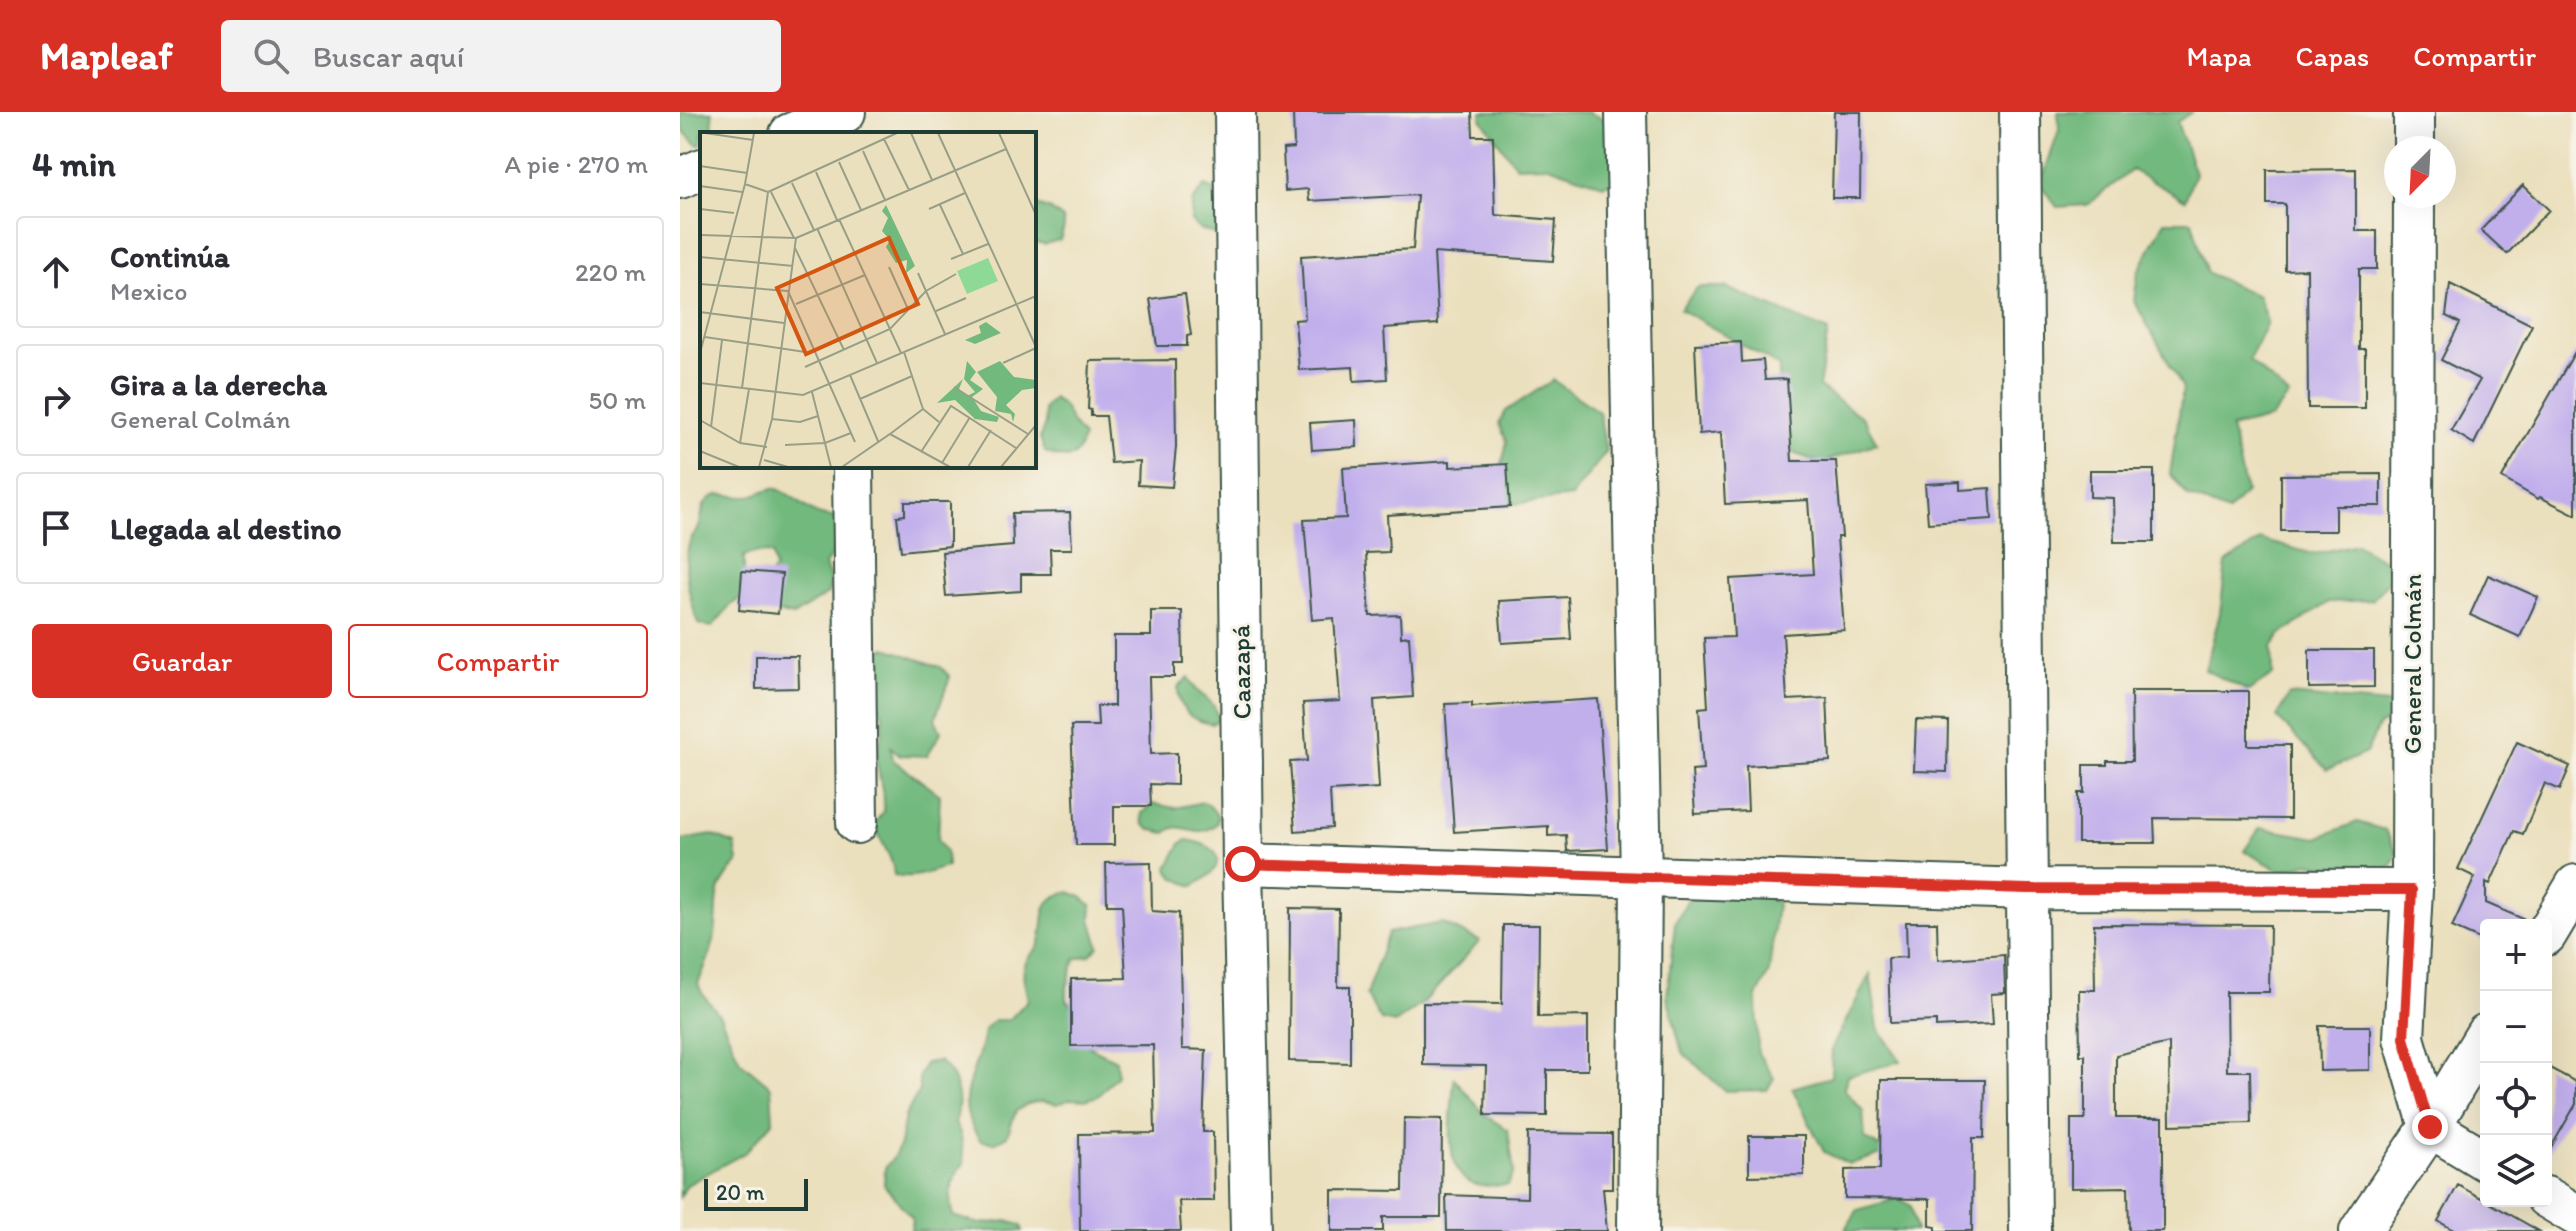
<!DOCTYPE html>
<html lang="es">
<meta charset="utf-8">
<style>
:root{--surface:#fff;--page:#f2f2f3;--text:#2b2b33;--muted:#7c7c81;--line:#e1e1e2;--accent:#d93025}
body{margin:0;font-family:Itim,sans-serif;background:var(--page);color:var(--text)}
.controls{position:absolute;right:24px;bottom:24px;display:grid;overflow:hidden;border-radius:8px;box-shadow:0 8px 32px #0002}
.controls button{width:72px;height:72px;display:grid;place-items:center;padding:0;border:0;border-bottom:2px solid var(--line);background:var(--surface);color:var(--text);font:40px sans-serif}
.compass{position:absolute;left:1704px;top:24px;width:72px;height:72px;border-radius:50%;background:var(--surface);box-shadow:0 8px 32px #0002;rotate:204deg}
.scale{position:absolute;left:24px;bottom:20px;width:104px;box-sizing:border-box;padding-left:8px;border:4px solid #1f3d34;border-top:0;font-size:22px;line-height:28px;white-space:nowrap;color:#1f3d34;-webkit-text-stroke:6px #f7f3e8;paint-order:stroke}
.stop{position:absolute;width:24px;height:24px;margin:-18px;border:6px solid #d93025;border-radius:50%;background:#fff}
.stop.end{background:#d93025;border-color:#fff;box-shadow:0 2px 8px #0008}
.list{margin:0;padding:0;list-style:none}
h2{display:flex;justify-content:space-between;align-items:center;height:104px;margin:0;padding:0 32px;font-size:34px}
h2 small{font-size:26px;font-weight:400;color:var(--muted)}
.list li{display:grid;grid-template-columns:52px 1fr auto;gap:24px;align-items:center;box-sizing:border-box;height:112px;margin:0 16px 16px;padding:0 16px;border:2px solid var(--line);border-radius:8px}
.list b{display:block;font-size:30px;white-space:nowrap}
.list p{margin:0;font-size:26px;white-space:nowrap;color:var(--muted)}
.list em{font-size:26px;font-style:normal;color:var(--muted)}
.actions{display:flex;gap:16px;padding:24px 32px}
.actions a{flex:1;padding:18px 0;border:2px solid var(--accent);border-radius:8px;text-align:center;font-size:28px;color:var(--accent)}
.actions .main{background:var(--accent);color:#fff}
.icon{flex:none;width:44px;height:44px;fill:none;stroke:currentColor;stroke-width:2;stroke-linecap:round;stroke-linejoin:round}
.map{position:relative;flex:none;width:1896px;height:1119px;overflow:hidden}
header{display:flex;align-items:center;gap:48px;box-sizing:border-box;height:112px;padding:0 40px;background:var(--accent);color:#fff}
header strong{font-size:38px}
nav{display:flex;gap:44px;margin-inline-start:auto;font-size:28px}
.search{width:560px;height:72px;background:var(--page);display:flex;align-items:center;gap:20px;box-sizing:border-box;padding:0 28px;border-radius:8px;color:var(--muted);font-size:30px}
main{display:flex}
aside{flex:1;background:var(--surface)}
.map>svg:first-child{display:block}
.forest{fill:#72b97e;stroke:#487b59;stroke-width:2}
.building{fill:#c1afec}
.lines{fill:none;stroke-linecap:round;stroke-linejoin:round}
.minor-casing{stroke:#3e5549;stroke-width:44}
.minor{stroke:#fff;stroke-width:40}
.route{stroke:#d93025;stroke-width:10}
.labels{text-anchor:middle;stroke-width:6;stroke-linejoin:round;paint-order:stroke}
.street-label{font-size:26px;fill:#1f3d34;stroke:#f7f3e8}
.inset-road{fill:none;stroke:#999f87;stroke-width:2}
.view{fill:#d45610;fill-opacity:0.15;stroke:#d45610;stroke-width:4}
.inset-edge{fill:none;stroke:#1f3d34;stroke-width:4}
</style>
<header>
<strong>Mapleaf</strong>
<div class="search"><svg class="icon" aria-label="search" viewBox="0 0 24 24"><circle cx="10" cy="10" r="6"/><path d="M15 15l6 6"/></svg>Buscar aquí</div>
<nav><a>Mapa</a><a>Capas</a><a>Compartir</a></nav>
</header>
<main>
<aside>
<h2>4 min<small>A pie · 270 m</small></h2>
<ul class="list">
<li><svg class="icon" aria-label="ahead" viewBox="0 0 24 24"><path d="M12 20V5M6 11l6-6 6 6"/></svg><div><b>Continúa</b><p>Mexico</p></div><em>220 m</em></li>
<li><svg class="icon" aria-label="right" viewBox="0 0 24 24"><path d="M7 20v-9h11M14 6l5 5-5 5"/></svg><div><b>Gira a la derecha</b><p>General Colmán</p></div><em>50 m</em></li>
<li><svg class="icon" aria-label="arrive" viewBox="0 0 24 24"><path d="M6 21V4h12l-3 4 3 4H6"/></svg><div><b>Llegada al destino</b></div></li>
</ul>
<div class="actions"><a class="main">Guardar</a><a>Compartir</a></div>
</aside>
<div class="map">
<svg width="1896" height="1119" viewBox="0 0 1896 1119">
<rect width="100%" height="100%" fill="#f7f3e8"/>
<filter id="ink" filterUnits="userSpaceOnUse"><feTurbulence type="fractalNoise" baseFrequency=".0125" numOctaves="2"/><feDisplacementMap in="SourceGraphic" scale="16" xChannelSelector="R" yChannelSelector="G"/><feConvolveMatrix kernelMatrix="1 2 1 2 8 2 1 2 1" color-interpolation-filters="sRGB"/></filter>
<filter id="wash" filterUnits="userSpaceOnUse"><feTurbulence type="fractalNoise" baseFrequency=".006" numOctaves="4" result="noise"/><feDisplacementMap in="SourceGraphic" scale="32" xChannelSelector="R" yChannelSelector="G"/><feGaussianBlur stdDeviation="1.8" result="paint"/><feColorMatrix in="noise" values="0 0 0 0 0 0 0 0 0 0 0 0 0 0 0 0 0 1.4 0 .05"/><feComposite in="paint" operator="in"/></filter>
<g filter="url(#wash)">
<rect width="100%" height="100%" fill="#ebe0be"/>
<path class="forest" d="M0 0H32L33 20 22 22 21 33H18C5 23 0 17 0 0Z
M802 0H907L941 15 952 66 923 73 866 53 836 54 801 6Z
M1378 0H1512L1497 10 1515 61 1505 88 1452 58 1407 93 1377 95 1360 72 1379 19Z
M525 74 537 79 538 123 519 117 511 109 512 90Z
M354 92 371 98 383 107 384 115 380 128 364 132 354 130Z
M1485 109H1512L1527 161 1578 184 1587 210 1569 248 1609 284 1591 306 1551 316 1566 380 1548 400 1508 384 1490 362 1503 276 1454 189 1458 160Z
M1018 175H1045L1148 219 1139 275 1183 306 1197 331 1142 351 1115 342 1099 315V254L1000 197Z
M873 268 919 300 926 340 891 385 834 392 821 386 818 371 827 329 819 312 826 299Z
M373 286 384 295 390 308 403 325C397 350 386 349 365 340L360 326 365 312 364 297Z
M94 376C119 383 125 404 153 405L162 415 160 430 145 453 150 467 149 481 113 504C87 500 88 490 86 467L95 457 92 442 78 440 64 444V472L61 485 50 494 32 515 18 512C10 485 0 454 11 427 13 423 17 420 18 417 23 408 20 395 28 388 39 378 52 385 64 385 73 385 84 378 94 376Z
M1581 428 1634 442 1676 432 1713 453 1710 467 1692 488 1649 490 1600 523 1592 535 1593 563 1568 579 1525 558 1540 501 1546 451Z
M206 536 261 555 270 565 255 607 261 620 247 644 220 643 211 635 213 648 260 683 258 728 266 740 267 754C248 761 234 767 214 763 213 742 199 731 195 711L203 700 204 687 196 646 203 619V604L198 591 199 563 193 542Z
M509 565C515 585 537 585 538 608L532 612C510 609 498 597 498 575Z
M1609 583 1708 592 1720 598 1698 615 1686 641 1647 658 1597 605Z
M523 690 529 693 538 704 537 711C518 731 501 705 486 721 473 719 459 717 462 701L474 692 495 696Z
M1677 710 1705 718 1717 741 1711 755 1685 765 1629 751 1601 759 1564 739 1580 716 1637 726Z
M32 723 55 732 58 750C30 782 40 784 35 822 33 839 24 856 18 872L22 881 40 904 60 949 91 975 93 1010 66 1040 7 1073 0 1085V728Z
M507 728C547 735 546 757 513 774 502 769 492 768 488 756L501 731Z
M1049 771 1076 775 1097 791 1089 860 1077 885 1078 941 1094 966 1087 978 1045 979 1002 940 987 884 995 811 1008 787Z
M389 780 402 785 412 794 411 807 419 834 410 843 395 847 387 875V888L397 898 403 924 410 935 436 948 437 963 418 984 405 988 391 987 377 992 362 989 348 992 336 999 327 1024 314 1031 300 1028C268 983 300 961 304 918L314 908H329L348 888C345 873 339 858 349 845 352 841 356 839 358 835 369 811 353 787 389 780Z
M762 811 800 829 743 891 715 911 701 908 686 883 708 821Z
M1190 862 1198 916 1221 949 1167 964 1164 977 1183 999 1185 1026 1209 1041 1169 1052 1144 1040 1112 976 1151 965 1152 936Z
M259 949C277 964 283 989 275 1011L281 1024 284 1051C270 1068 268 1083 273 1104L299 1112 327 1109 341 1113 343 1119H231L232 1106 204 1073 205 1056 214 1045 220 1032 225 1004 239 979V964L245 951Z
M774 966 805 1003 828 1018 834 1060 828 1073C818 1073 806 1075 796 1073 759 1064 773 994 774 966Z
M1219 1086 1231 1094 1236 1119H1165L1177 1098Z"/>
<g id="blocks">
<path class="building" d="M613 0H792L793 24H813L815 103 876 108 873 149 754 141 758 212 704 216 707 267 674 269 673 255 619 258 615 208 625 207 621 144 733 137 737 83 629 89 628 77 605 79 603 37 614 36Z
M1154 0H1181L1180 86H1152Z
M1676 57V119H1697V157H1679V237H1685V296H1628L1627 157 1605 158V92H1587V58Z
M1843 73 1869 98 1827 142 1801 118Z
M1770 172 1852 213 1794 332 1771 318 1800 268 1761 248 1780 211 1766 204Z
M505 182 511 223 507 224V234H477L470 187Z
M1061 230 1062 250 1083 248 1085 268 1107 267 1112 349H1156L1162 425H1157L1164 518 1103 522 1107 588 1147 586 1150 649 1066 654 1068 699 1015 702 1012 659 1023 658 1019 596 1028 595 1024 526 1054 525 1050 467 1133 462 1128 388 1045 392 1041 320 1019 322 1015 232Z
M1896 238V403L1860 385 1858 387 1822 366Z
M495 248 496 335 492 375 458 373 459 349 431 351 426 304H411V298L408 297 410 249Z
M676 308 677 335 632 338 630 311Z
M770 349V355L827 352 830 395 707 403 709 440 686 441 690 504 720 503 721 525 729 524 733 585 694 588 699 676 650 679 652 716 615 719 610 650 627 649 623 591 660 589 654 506 632 508 624 408 666 406 663 356Z
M1410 358H1474V430H1434L1433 386 1410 385Z
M1701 362V394H1656V419H1601V363Z
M1280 370V378L1310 376 1312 407 1248 411 1245 372Z
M225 390H270V434L221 439 217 404 225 403Z
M390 400 392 437H370L371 462H341V479L266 484 262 440 333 434 332 401Z
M62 459 102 462 98 502 59 498Z
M1808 463 1858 485 1840 525 1790 503Z
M888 485 891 527 822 531 819 489Z
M471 499H502L503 552H494V565H469L471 642 497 641V673L470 672 471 694H434V733H396L391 614H418L417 594H434V524H471Z
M1629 538H1694V575L1629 576Z
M76 544H118L119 576 76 577Z
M1451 579H1568V633H1610V707L1474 706 1475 731H1398V681H1404V653H1427V649H1452Z
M918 587 928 737 887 739 886 723 868 724V714L774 720 765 592 792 591V595Z
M1236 608 1268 609 1267 660 1234 659Z
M1837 630 1890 654 1880 678 1865 671 1843 722 1834 719 1810 772 1806 770V791L1848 809 1846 813H1806V830L1772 815 1795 765 1778 757Z
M471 750 472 799 499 801 502 937 526 938 523 1020H533L534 1089H499L501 1119H400L399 1022 475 1021 473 933 391 934V867L446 866 442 793H427L426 751Z
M610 796 659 797 658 875H670V951L609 949Z
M1226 810H1257L1258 848 1324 843 1325 881 1311 882 1313 912 1256 915V909L1210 911 1208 846 1227 845Z
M1414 812 1590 813 1589 880H1546L1547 959H1570L1571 1011 1490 1013 1489 931 1436 943V1006H1483V1119H1449L1448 1075 1391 1076V1007H1405V943H1400L1399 878H1415Z
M823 813H859L858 905 908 904V958H867V1004L805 1003 806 954 743 953V891L822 892Z
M1639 914H1690V958L1640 959Z
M1866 954 1896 970V992L1866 1044Z
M1201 968H1305L1304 1026H1293L1292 1119H1256V1115L1250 1114V1087L1165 1086V1058L1200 1057Z
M724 1006 762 1007 761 1105H703V1119H652V1078L723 1079Z
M848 1021 932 1022V1076H923L927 1119H767L766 1083 847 1086Z
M1069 1024H1124V1063L1069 1064Z
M1778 1073 1859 1119H1776L1758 1109Z"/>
</g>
</g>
<g filter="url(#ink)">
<use href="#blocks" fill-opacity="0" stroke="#3e5549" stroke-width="2"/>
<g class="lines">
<g class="minor-casing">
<path id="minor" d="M555 0 563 752 571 1119
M946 0 961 766 958 1119
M1340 0 1350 1119
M110 22 165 0
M1734 36V0
M0 66 22 57
M1734 84 1732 778 1724 926 1750 1015 1806 1049
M173 354 177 711
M563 752 1347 777 1732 778
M1866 823 1896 773
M1866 1085 1896 1103
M1680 1119 1750 1015 1806 922"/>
</g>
<use href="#minor" class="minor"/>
</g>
</g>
<g class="lines" filter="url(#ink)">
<path class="route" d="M563 752 1347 777 1732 778 1724 926 1750 1015"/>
</g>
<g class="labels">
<g class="street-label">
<text transform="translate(1732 552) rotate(-90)" y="9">General Colmán</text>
<text transform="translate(561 560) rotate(-91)" y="9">Caazapá</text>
</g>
</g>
<g transform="translate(20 20)">
<rect width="336" height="336" fill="#ebe0be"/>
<path d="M288 126 298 149 267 162 257 139Z" fill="#8dd995"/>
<path d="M186 73 215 134 206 141 207 128 196 131 186 115 190 108 182 99 188 86 182 79ZM286 190 301 201 275 212 265 208 281 201 279 194ZM267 229 276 240 270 248 283 257 272 265 281 279 299 285 297 290 275 287 255 268 237 271 263 247 259 257 267 264 275 260 264 247ZM300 229 314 245 336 248V256L322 258 306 273 315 282 313 290 311 282 295 279 297 265 277 240Z" fill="#72b97e"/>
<path class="inset-road" d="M5 1 53 8M211 1 232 48M238 1 336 215M299 1 336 83M184 7 209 58M163 19 185 68M139 30 161 78M0 34 47 41M116 40 137 88M92 51 114 98M0 54 42 60M68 60 197 1M71 60 94 106M240 73 263 122M0 77 34 81M229 77 265 61M139 87 201 221M117 96 177 231M0 103 96 106M96 106 306 17M95 116 144 218M0 125 93 134M251 127 288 112M189 135 208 177M218 141 245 202M0 152 88 159 155 310M96 172 165 143M236 179 266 166M0 180 84 191M5 205 105 220M204 220 223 277 239 290M0 221 45 52 54 1M303 231 336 216M105 235 190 197 226 159 256 142M150 243 178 309M0 251 103 263 336 164M254 255 328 302M42 256 68 60 45 52M112 260 131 335M160 267 212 244M72 287 100 290 118 284M0 288 40 311 67 315M11 295 22 208M190 302 223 277M40 311 49 257M85 313 125 311 151 301M0 319 39 335M221 320 251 274 316 316M64 328 88 335M242 331 270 285M59 335 72 287 96 106M142 335 190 302 250 335M268 335 291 298M301 335 336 293"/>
<path class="view" d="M189 106 218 172 106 222 77 156Z"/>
<rect width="336" height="336" class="inset-edge"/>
</g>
</svg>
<div class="controls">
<button>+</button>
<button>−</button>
<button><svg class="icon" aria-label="locate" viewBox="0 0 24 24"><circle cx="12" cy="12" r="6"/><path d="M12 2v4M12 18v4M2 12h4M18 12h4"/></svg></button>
<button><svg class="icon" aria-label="layers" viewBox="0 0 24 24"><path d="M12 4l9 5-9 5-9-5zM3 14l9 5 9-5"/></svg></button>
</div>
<svg class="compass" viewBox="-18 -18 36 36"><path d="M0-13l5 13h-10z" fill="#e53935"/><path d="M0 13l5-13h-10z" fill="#7c7c81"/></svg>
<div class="scale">20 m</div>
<div class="stop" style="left:563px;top:752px"></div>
<div class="stop end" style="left:1750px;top:1015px"></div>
</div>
</main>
